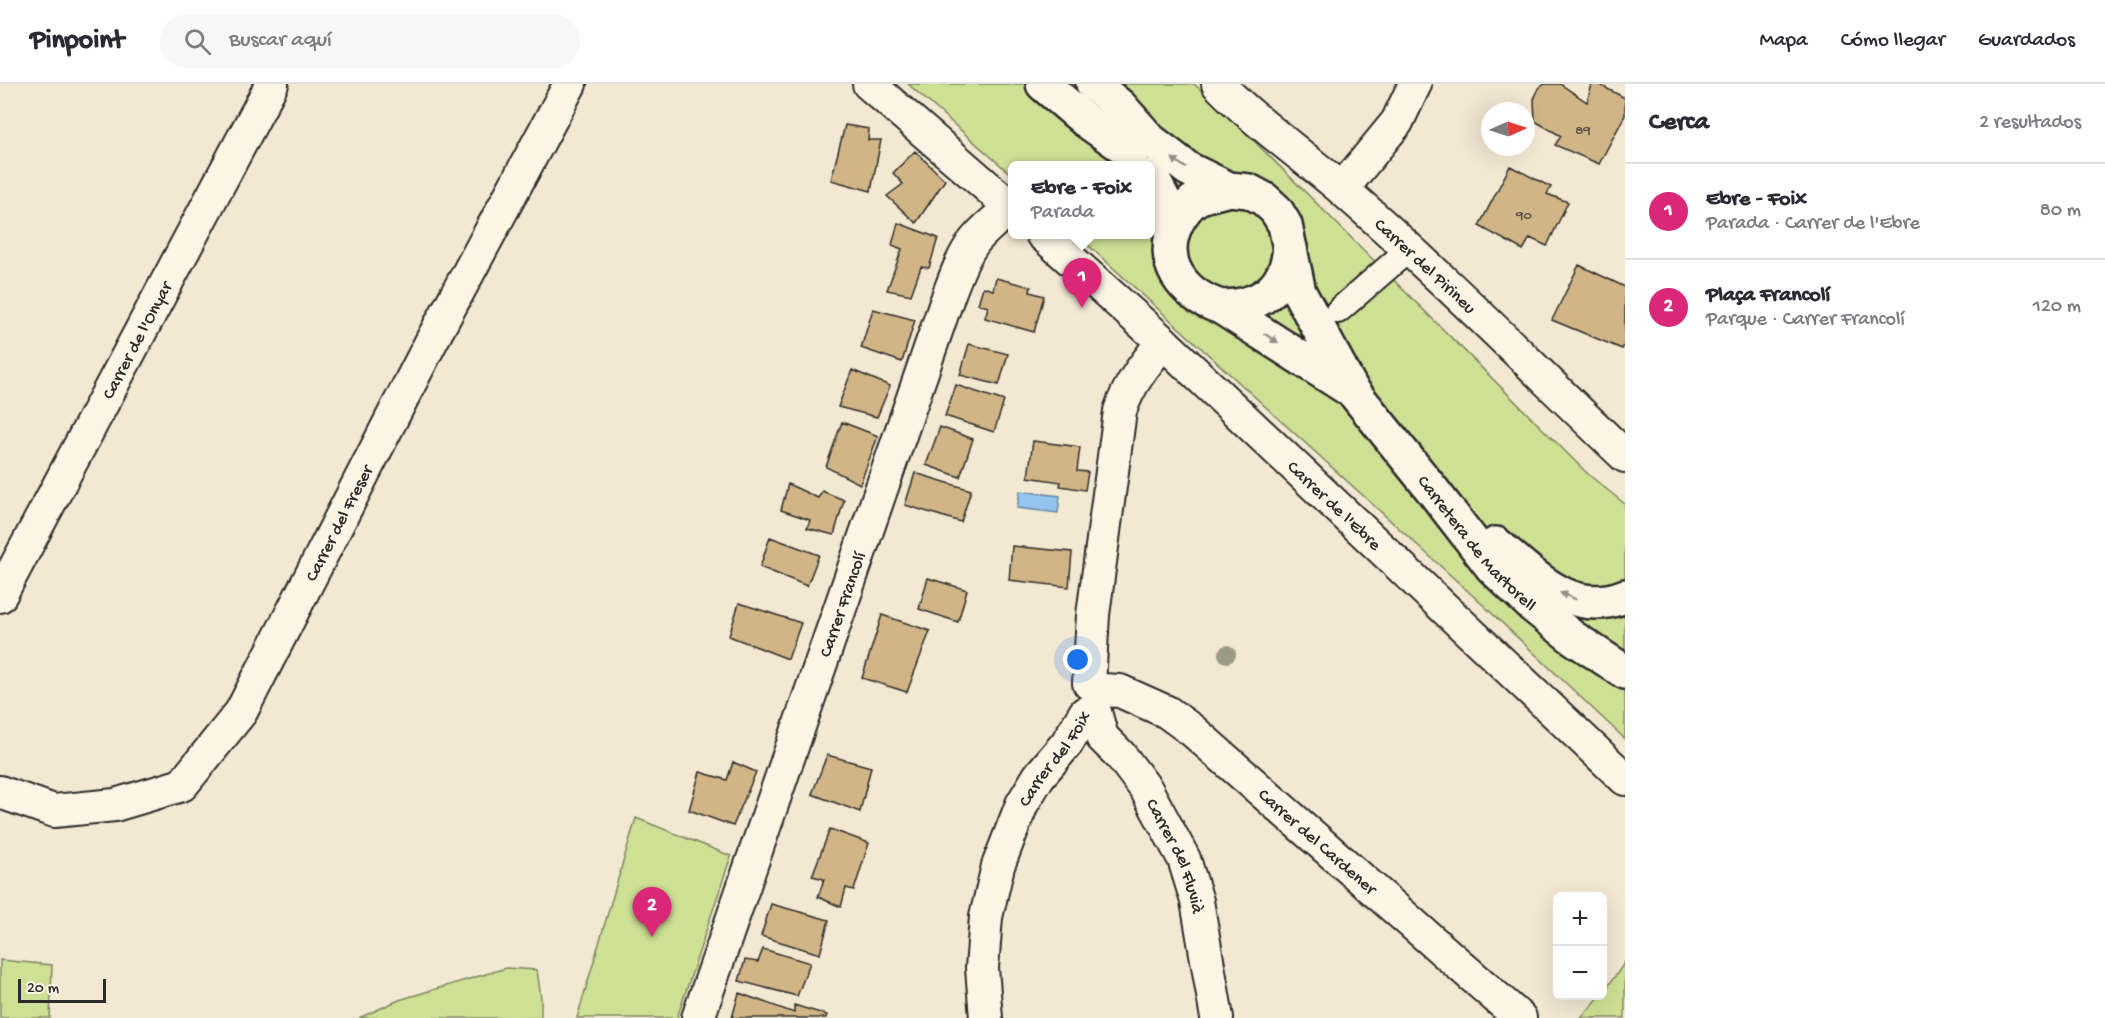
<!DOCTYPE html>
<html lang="es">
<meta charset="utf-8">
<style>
:root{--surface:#fff;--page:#f7f7f7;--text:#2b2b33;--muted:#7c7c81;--line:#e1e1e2;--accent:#db2777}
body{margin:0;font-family:"Gochi Hand",sans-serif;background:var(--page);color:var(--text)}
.controls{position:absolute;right:18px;bottom:18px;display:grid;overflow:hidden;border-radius:9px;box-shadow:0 6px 24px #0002}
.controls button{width:54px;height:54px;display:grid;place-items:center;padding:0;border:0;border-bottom:2px solid var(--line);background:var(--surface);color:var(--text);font:30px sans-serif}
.compass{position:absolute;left:1481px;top:18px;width:54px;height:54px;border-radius:50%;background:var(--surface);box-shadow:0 6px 24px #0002;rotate:87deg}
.scale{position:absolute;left:18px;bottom:15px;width:88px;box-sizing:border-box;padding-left:6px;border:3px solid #2b2b2b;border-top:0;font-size:16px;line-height:21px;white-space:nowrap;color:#2b2b2b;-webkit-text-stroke:4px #fcf5e5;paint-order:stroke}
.you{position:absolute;left:1078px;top:576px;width:21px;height:21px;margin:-15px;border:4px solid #fff;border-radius:50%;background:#1a73e8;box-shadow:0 0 0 9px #1a73e833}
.badge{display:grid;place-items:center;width:39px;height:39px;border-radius:50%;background:var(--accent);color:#fff;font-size:20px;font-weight:700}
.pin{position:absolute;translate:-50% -50px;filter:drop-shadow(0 2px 3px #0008)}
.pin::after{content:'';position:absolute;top:32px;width:21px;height:18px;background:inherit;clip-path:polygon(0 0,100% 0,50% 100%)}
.popup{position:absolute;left:1008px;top:77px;width:147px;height:78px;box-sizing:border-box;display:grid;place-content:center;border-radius:9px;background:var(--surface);filter:drop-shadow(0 2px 4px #0005);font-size:20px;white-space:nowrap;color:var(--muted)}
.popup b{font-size:22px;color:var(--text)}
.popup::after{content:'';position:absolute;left:50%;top:100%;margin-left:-12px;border:12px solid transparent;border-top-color:var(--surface)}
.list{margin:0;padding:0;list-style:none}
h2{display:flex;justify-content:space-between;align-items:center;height:78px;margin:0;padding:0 24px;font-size:26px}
h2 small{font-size:20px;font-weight:400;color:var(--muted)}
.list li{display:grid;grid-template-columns:39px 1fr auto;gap:18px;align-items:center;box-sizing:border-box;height:96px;padding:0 24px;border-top:2px solid var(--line)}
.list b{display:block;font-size:22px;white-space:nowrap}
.list p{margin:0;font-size:20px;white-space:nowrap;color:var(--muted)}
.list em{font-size:20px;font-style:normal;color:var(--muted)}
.icon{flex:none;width:33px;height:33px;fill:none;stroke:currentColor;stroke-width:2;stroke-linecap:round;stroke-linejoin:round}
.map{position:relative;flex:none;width:1625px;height:934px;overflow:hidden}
header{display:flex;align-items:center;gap:36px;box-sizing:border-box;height:84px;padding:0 30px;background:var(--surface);border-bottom:2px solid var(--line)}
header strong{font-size:28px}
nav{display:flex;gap:33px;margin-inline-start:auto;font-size:21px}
.search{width:420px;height:54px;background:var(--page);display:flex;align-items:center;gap:15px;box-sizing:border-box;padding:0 21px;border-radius:33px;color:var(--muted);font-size:22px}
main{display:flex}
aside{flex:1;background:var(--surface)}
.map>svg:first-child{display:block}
.green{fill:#cee094;stroke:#7c8660;stroke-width:1.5}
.water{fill:#93c5ef;stroke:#6987a1;stroke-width:1.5}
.building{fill:#d1b586;stroke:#2b2b2b;stroke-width:1.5}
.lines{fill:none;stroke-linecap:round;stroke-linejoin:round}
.pedestrian-casing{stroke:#2b2b2b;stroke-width:28}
.minor-casing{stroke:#2b2b2b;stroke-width:36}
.secondary-casing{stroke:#2b2b2b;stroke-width:38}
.pedestrian{stroke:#fcf5e5;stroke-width:24}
.minor{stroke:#fcf5e5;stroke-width:32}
.secondary{stroke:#fcf5e5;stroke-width:33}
.tree{fill:#9c9984}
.oneway{fill:#949088}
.labels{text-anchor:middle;stroke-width:6;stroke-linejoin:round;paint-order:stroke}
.number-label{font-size:15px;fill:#544e42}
.street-label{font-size:18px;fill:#2b2b2b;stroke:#fcf5e5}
</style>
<header>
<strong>Pinpoint</strong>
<div class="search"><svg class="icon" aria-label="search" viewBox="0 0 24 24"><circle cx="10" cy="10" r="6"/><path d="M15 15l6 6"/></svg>Buscar aquí</div>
<nav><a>Mapa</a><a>Cómo llegar</a><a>Guardados</a></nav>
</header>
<main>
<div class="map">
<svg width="1625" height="934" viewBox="0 0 1625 934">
<rect width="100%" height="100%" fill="#f3e8d2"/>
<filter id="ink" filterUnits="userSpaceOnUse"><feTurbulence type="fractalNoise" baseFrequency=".0167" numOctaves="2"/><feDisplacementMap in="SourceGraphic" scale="12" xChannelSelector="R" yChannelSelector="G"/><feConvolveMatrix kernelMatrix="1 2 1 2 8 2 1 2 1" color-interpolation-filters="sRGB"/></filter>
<g filter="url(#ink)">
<path class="green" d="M908 0H1194L1222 25 1589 391 1625 420V655L1482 520 1077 151 1151 150V82H1013V92Z
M636 734 731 772 677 934H577Z
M0 876 52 881 50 934H0Z
M1625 878V934H1581L1600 912H1602L1603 909Z
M506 884 537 886 541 914V934H359L399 916Z"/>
<path class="water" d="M1020 407 1060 412 1058 429 1017 424Z"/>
<path class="building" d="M1545 0H1560L1587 18 1592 0H1598L1625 14V31L1599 80 1555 61 1561 52 1535 37 1534 15 1539 4Z
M845 41 869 45 868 56H881L871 107 831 96Z
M915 67 945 96 916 139 887 112 903 100 893 89Z
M1510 82 1551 103 1547 110 1568 118 1547 162 1530 154 1523 166 1479 142Z
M898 139 938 154 929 184 921 183 911 211 887 206 902 165 892 161Z
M1579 181 1625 203V260L1622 265 1552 236Z
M996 194 1031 203 1030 208 1044 212 1034 248 985 234 988 223 978 220 983 203 993 206Z
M873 225 915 236 902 278 861 264Z
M969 260 1008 270 999 301 960 291Z
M852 286 890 302 877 333 838 323Z
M956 301 1004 317 994 348 945 332Z
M842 338 878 352 860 400 826 383Z
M940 343 973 355 960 393 926 381Z
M1033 357 1080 363 1077 387 1088 388 1085 406 1060 402 1061 398 1028 393Z
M915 389 971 406 961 438 905 421Z
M788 400 818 414 822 407 844 416 834 451 807 444 810 436 781 426Z
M770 453 819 471 807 502 760 483Z
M1012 462 1072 468 1069 503 1009 496Z
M928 494 967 506 958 538 919 525Z
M739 519 801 539 788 575 729 552Z
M882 531 930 547 907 608 862 594Z
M827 671 871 683 860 728 812 710Z
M733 678 756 688 733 742 689 726 700 688 727 696Z
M830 745 869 759 854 806 846 804 841 823 818 813 824 795 812 792Z
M771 820 829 836 820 870 761 852Z
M763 865 810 879 797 912 739 897 745 876 758 878Z
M739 909 794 929V921L827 931 826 934H732Z"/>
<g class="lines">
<g class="pedestrian-casing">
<path id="pedestrian" d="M1338 227 1408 166"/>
</g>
<g class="minor-casing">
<g id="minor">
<path d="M869 0 1013 125"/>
<path id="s1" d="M1218 0C1256 39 1301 70 1343 106 1440 190 1532 283 1625 372"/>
<path d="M1342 105 1397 38 1415 0"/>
<path id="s2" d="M1042 150 1163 258 1625 695"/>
<path id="s3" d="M0 512 272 0"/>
<path d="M1089 599 1093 531 1120 327C1129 300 1145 280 1163 258"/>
<path id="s4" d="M1102 606 1120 607 1167 628 1193 647 1520 934"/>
<path id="s5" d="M1095 628 1102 653 1121 672 1146 705 1184 775 1197 817 1217 934"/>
<path id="s6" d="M0 708 54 727 115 721 182 701 241 628 431 258 570 0"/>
<path id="s7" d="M698 934 950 207C967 162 973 153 1011 124"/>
<path id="s8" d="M986 934 982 884 986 833 998 782 1022 720 1039 692 1067 659 1085 629"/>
</g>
</g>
<g class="secondary-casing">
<g id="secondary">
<path d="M1043 0 1085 36 1132 69"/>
<path id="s9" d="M1093 0 1120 22 1150 56 1188 85 1229 105 1249 107 1264 115 1276 126 1285 141 1299 208 1352 306 1434 408 1492 483 1533 522 1572 553 1625 588"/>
<path d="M1151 92 1165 118 1173 146"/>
<path d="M1229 105C1219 108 1207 110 1198 114 1189 119 1182 129 1177 138 1157 178 1183 211 1221 223L1349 305"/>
<path d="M1221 223C1260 223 1286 205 1290 164"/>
<path d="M1496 460C1534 491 1571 534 1625 512"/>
</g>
</g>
<use href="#pedestrian" class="pedestrian"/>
<use href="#minor" class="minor"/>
<use href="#secondary" class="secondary"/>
</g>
<circle class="tree" cx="1227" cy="570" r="9"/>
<defs><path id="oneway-solid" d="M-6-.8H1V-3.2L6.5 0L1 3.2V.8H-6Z" transform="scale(1.5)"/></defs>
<g class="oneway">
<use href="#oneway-solid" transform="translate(1179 79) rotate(-145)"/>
<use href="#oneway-solid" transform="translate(1271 254) rotate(33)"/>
<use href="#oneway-solid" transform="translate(1568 512) rotate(-157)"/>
</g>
</g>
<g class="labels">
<g class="number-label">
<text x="1583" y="50">89</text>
<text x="1524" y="135">90</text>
</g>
<g class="street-label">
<text dy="6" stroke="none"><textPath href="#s1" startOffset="276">Carrer del Pirineu</textPath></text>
<text dy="6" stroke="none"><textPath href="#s3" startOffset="290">Carrer de l'Onyar</textPath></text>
<text dy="6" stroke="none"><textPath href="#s2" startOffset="399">Carrer de l'Ebre</textPath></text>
<text dy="6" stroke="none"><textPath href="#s6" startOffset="495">Carrer del Freser</textPath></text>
<text dy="6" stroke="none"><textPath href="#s9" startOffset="622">Carretera de Martorell</textPath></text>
<text dy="6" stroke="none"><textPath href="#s7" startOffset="438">Carrer Francolí</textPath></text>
<text dy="6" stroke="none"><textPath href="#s8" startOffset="276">Carrer del Foix</textPath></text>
<text dy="6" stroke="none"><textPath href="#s4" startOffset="268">Carrer del Cardener</textPath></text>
<text dy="6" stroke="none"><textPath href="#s5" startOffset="168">Carrer del Fluvià</textPath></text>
</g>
</g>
</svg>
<div class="controls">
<button>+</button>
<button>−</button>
</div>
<svg class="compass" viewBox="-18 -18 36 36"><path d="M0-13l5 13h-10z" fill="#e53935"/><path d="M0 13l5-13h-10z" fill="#7c7c81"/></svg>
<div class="scale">20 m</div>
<div class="you"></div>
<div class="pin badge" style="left:1082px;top:224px">1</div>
<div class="popup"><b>Ebre - Foix</b>Parada</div>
<div class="pin badge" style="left:652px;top:853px">2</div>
</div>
<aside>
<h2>Cerca<small>2 resultados</small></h2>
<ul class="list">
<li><span class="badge">1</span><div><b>Ebre - Foix</b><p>Parada · Carrer de l'Ebre</p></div><em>80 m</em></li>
<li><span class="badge">2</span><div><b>Plaça Francolí</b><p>Parque · Carrer Francolí</p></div><em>120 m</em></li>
</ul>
</aside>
</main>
